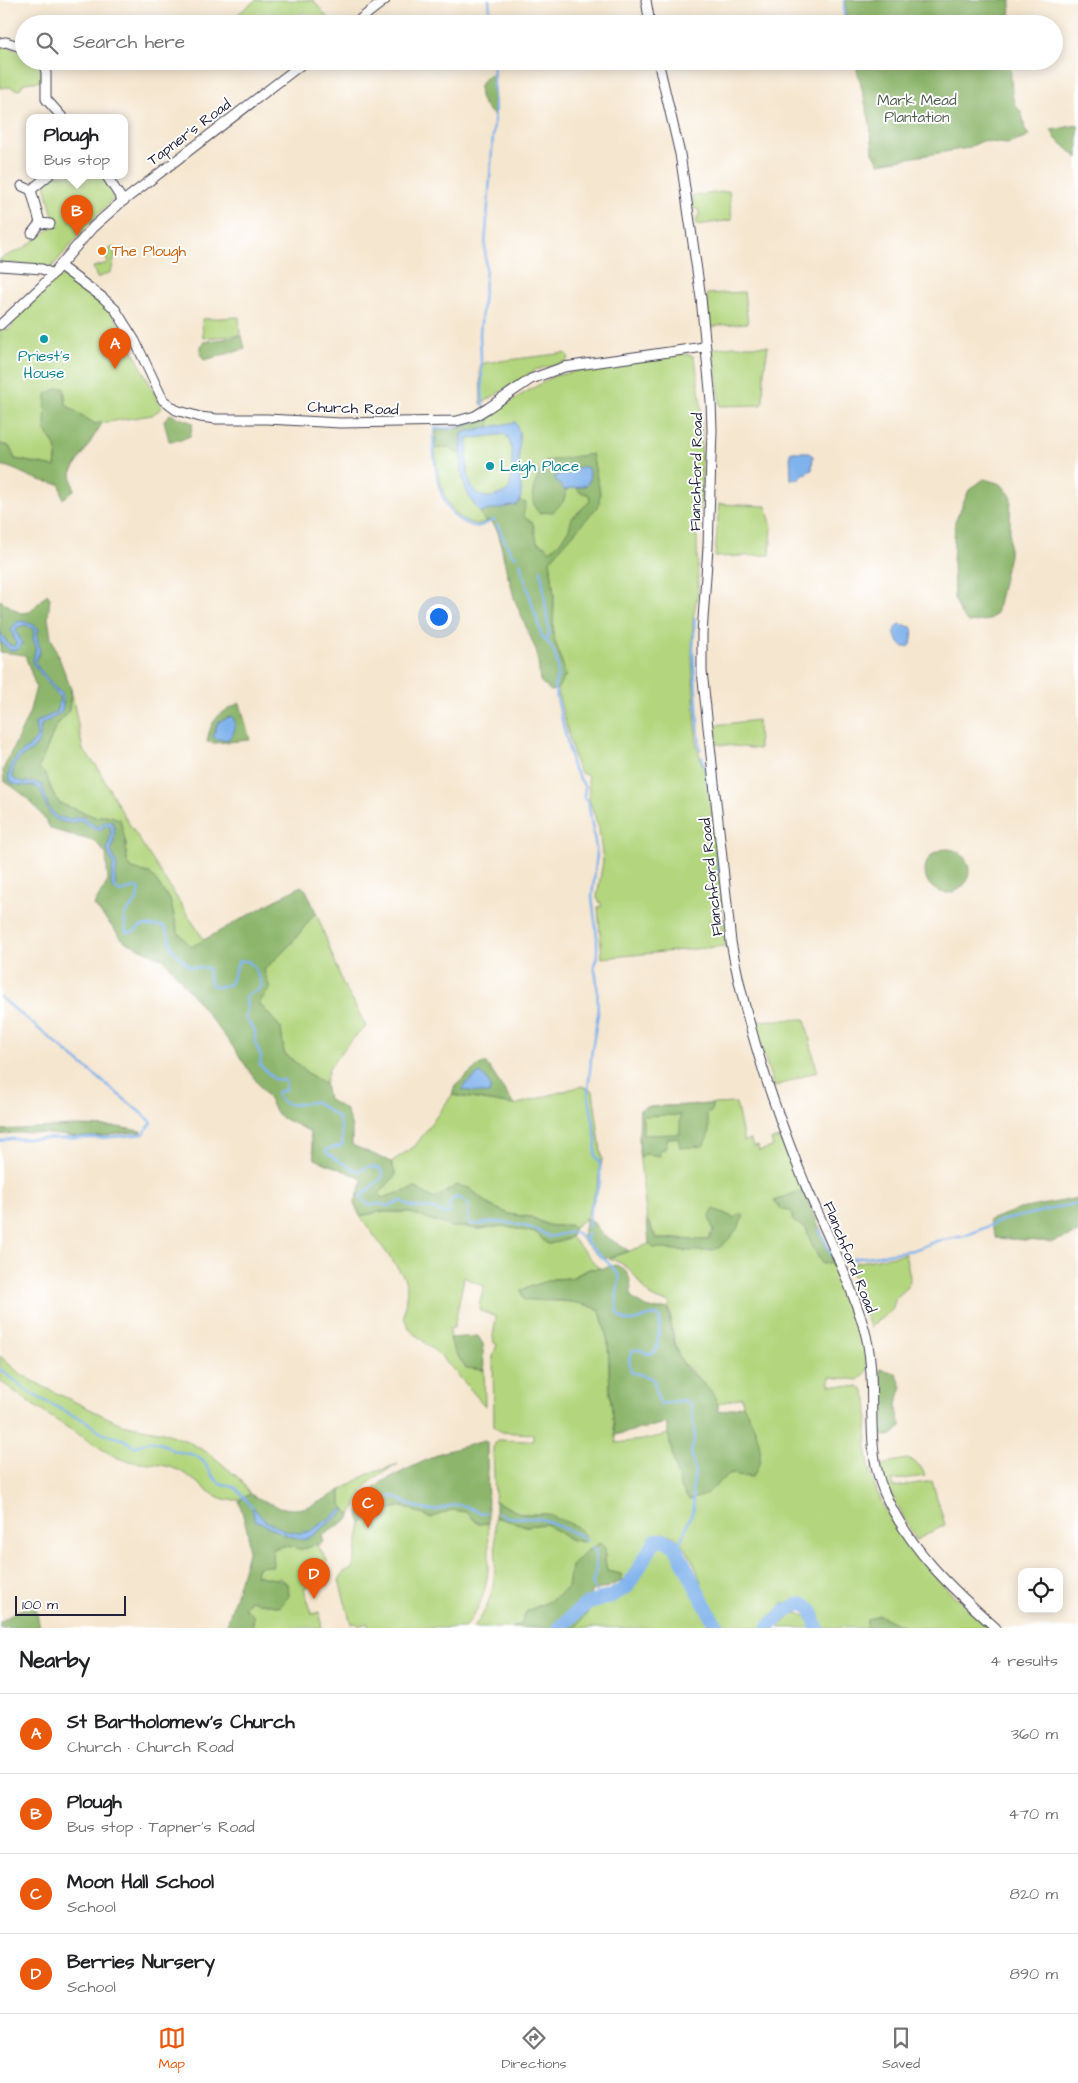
<!DOCTYPE html>
<meta charset="utf-8">
<style>
:root{--surface:#fff;--page:#f2f2f2;--text:#202124;--muted:#757577;--line:#e0e0e0;--accent:#ea580c}
body{margin:0;font-family:"Architects Daughter",sans-serif;background:var(--page);color:var(--text)}
.controls{position:absolute;right:15px;bottom:15px;display:grid;overflow:hidden;border-radius:10px;box-shadow:0 2px 12px #0003}
.controls button{width:45px;height:45px;display:grid;place-items:center;padding:0;border:0;border-bottom:1px solid var(--line);background:var(--surface);color:var(--text);font:25px sans-serif}
.scale{position:absolute;left:15px;bottom:12px;width:111px;box-sizing:border-box;padding-left:5px;border:2px solid #22223b;border-top:0;font-size:14px;line-height:18px;white-space:nowrap;color:#22223b;-webkit-text-stroke:4px #fff;paint-order:stroke}
.you{position:absolute;left:438px;top:616px;width:18px;height:18px;margin:-12px;border:4px solid #fff;border-radius:50%;background:#1a73e8;box-shadow:0 0 0 8px #1a73e833}
.badge{display:grid;place-items:center;width:32px;height:32px;border-radius:50%;background:var(--accent);color:#fff;font-size:16px;font-weight:700}
.pin{position:absolute;translate:-50% -41px;filter:drop-shadow(0 1px 2px #0008)}
.pin::after{content:'';position:absolute;top:26px;width:18px;height:15px;background:inherit;clip-path:polygon(0 0,100% 0,50% 100%)}
.popup{position:absolute;left:26px;top:114px;width:102px;height:65px;box-sizing:border-box;display:grid;place-content:center;border-radius:10px;background:var(--surface);filter:drop-shadow(0 1px 4px #0005);font-size:16px;white-space:nowrap;color:var(--muted)}
.popup b{font-size:19px;color:var(--text)}
.popup::after{content:'';position:absolute;left:50%;top:100%;margin-left:-10px;border:10px solid transparent;border-top-color:var(--surface)}
.list{margin:0;padding:0;list-style:none}
h2{display:flex;justify-content:space-between;align-items:center;height:65px;margin:0;padding:0 20px;font-size:21px}
h2 small{font-size:16px;font-weight:400;color:var(--muted)}
.list li{display:grid;grid-template-columns:32px 1fr auto;gap:15px;align-items:center;box-sizing:border-box;height:80px;padding:0 20px;border-top:1px solid var(--line)}
.list b{display:block;font-size:19px;white-space:nowrap}
.list p{margin:0;font-size:16px;white-space:nowrap;color:var(--muted)}
.list em{font-size:16px;font-style:normal;color:var(--muted)}
.icon{flex:none;width:28px;height:28px;fill:none;stroke:currentColor;stroke-width:2;stroke-linecap:round;stroke-linejoin:round}
.map{position:relative;flex:none;width:1078px;height:1628px;overflow:hidden}
.search{position:absolute;background:var(--surface);box-shadow:0 2px 12px #0003;left:15px;right:15px;top:15px;height:55px;display:flex;align-items:center;gap:12px;box-sizing:border-box;padding:0 18px;border-radius:28px;color:var(--muted);font-size:19px}
.sheet{height:385px;background:var(--surface)}
nav{display:flex;justify-content:space-around;align-items:center;box-sizing:border-box;height:70px;border-top:1px solid var(--line);background:var(--surface);font-size:14px;color:var(--muted)}
nav a{display:grid;justify-items:center;gap:2px}
nav .on{color:var(--accent)}
.map>svg:first-child{display:block}
.green{fill:#b2d57d;stroke:#6a7c5c}
.forest{fill:#8db66c;stroke:#586c54;fill-rule:evenodd}
.water{fill:#80b2ec;stroke:#516a94;fill-rule:evenodd}
.lines{fill:none;stroke-linecap:round;stroke-linejoin:round}
.stream{stroke:#80b2ec;stroke-width:2.5}
.river{stroke:#80b2ec;stroke-width:14}
.minor-casing{stroke:#423f51;stroke-width:11}
.minor{stroke:#fff;stroke-width:9}
.food-dot{fill:#e8710a;stroke:#fff;stroke-width:2}
.culture-dot{fill:#0f9aa8;stroke:#fff;stroke-width:2}
.labels{text-anchor:middle;stroke-width:4;stroke-linejoin:round;paint-order:stroke}
.park-label{font-size:15px;fill:#546152;stroke:#fff}
.street-label{font-size:15px;fill:#22223b;stroke:#fff}
.food-label{font-size:15px;fill:#c56008;stroke:#fff;text-anchor:start}
.culture-label{font-size:15px;fill:#0d838f;stroke:#fff}
</style>
<div class="map">
<svg width="1078" height="1628" viewBox="0 0 1078 1628">
<rect width="100%" height="100%" fill="#fff"/>
<filter id="ink" filterUnits="userSpaceOnUse"><feTurbulence type="fractalNoise" baseFrequency=".02" numOctaves="2"/><feDisplacementMap in="SourceGraphic" scale="10" xChannelSelector="R" yChannelSelector="G"/><feConvolveMatrix kernelMatrix="1 2 1 2 8 2 1 2 1" color-interpolation-filters="sRGB"/></filter>
<filter id="wash" filterUnits="userSpaceOnUse"><feTurbulence type="fractalNoise" baseFrequency=".0096" numOctaves="4" result="noise"/><feDisplacementMap in="SourceGraphic" scale="20" xChannelSelector="R" yChannelSelector="G"/><feGaussianBlur stdDeviation="1.12" result="paint"/><feColorMatrix in="noise" values="0 0 0 0 0 0 0 0 0 0 0 0 0 0 0 0 0 1.4 0 .05"/><feComposite in="paint" operator="in"/></filter>
<g filter="url(#wash)">
<rect width="100%" height="100%" fill="#f5e6cf"/>
<path class="green" d="M256 0H313L333 24H308L306 21 309 18 304 12 288 24H248L239 13Z
M6 46 24 52V61H40L42 81 24 83 19 90 9 87 0 88V47Z
M54 175H102L114 198 82 231 52 267 0 263V259L24 248 55 225 45 184Z
M729 191 732 220 697 225 696 219 699 215V210L693 208 692 196Z
M114 247 115 256 111 272 97 278 93 267 108 263 105 256 110 253 109 249Z
M64 276 101 303 113 315 122 329 162 408 152 415 95 424 66 405 64 388 45 429 57 450 55 467 15 459 9 446 0 444V329L3 327 8 330 12 327V321L15 316 56 278Z
M744 292 748 323 721 325 709 328 707 294Z
M239 317 240 335 203 338 202 319Z
M733 346H768L764 372 763 401 761 405 720 406 717 374 712 349Z
M565 353 569 357 566 362 535 370 481 404 480 368 484 363Z
M684 354 693 356 696 365 701 405 702 487 697 533 698 590 693 619 692 659 697 746 709 787 726 946 602 958 598 907 602 906 597 897 603 861 599 829 589 799 588 776 581 773 576 765 557 689 566 675 553 635 554 595 550 560 508 578 498 532 491 520C487 522 482 525 477 524 441 522 431 457 436 430L460 428 471 424 554 376 629 360Z
M719 504 766 506 772 527 770 555 715 557Z
M71 689 83 750 96 765 126 819 204 940 191 948 178 932 170 899 132 869 127 861 126 844 106 815 95 817 59 803 51 789 46 775 38 768 55 728 69 710Z
M758 720 759 749 717 744 715 725Z
M316 912 343 984 366 1026 347 1045 329 1068 325 1084 309 1074 284 1053 281 1028 258 1003 270 989 264 970 290 945Z
M805 1019 817 1071 774 1087 753 1021Z
M582 1086 593 1091 602 1160 597 1187 586 1218 574 1227 569 1225 550 1226 531 1217 509 1214 491 1206 469 1188 434 1199 416 1188 382 1198 379 1194 396 1175 391 1162 415 1146 452 1095 514 1105Z
M736 1103 744 1141 751 1140 753 1147 758 1146 759 1151 773 1147 771 1140 783 1137 805 1193 800 1191 774 1201 791 1211 793 1221 806 1228 812 1245 822 1264 834 1262 850 1309C861 1318 867 1358 867 1372L858 1380 830 1377V1385L858 1387 864 1390C872 1409 865 1433 867 1454 877 1526 938 1583 990 1628H906L879 1615 867 1620V1628H824C818 1615 814 1596 797 1599 792 1600 786 1602 782 1605 775 1611 772 1621 765 1628H724C718 1621 712 1613 709 1605 700 1583 686 1517 650 1537 642 1551 638 1575 621 1581V1574L607 1571 605 1560V1548L571 1566 568 1588 550 1601 527 1611 521 1624 512 1628H473C501 1596 495 1556 495 1517L526 1526 546 1524 569 1539 583 1542 586 1537 547 1514H521L495 1501 493 1448 497 1440 533 1441V1434L501 1432 494 1427 493 1356 497 1344 494 1343 493 1336 496 1317 481 1311 479 1305 484 1286 464 1277 454 1328H450C450 1345 456 1354 466 1368L484 1370 485 1406 443 1358 409 1329 404 1317 407 1288 404 1277 360 1216 379 1212H408L452 1227H466L480 1229 502 1226 537 1233 546 1243 550 1244 571 1237 600 1269H589L571 1278 553 1279 543 1283 526 1287 532 1300C553 1302 582 1299 600 1311L608 1342 610 1393 616 1443 642 1440 669 1434 681 1488 690 1500C707 1495 717 1476 733 1473L749 1416 743 1405 742 1397 718 1404 708 1387 683 1363 678 1353 671 1325 669 1302C646 1301 643 1285 630 1270 624 1264 616 1261 609 1258L649 1244 653 1248 702 1250 718 1248 738 1216 734 1218 722 1212 708 1240C703 1240 697 1241 692 1241 688 1241 684 1239 680 1238 662 1238 657 1246 650 1223L647 1221 639 1152 640 1110 646 1107Z
M905 1254 910 1277 908 1287 896 1298 892 1310 870 1327 850 1269 854 1263Z
M0 1356 19 1373 46 1388 121 1424 163 1432 187 1441 210 1454 241 1480 250 1494C221 1513 204 1483 178 1470 159 1461 138 1466 118 1458 107 1453 96 1445 86 1439 56 1421 28 1402 0 1381Z
M907 1459C917 1462 922 1466 925 1476L892 1480 894 1487 932 1481 945 1525 916 1540 892 1495H890L880 1468 890 1462Z
M398 1464C367 1481 364 1485 350 1518V1514L341 1504V1490L366 1475Z
M403 1506 431 1518 451 1510 467 1512 478 1524 488 1523C490 1562 491 1597 464 1628H369L367 1623 359 1626 356 1623 351 1624 339 1580 344 1572 353 1569 361 1523 386 1510Z
M316 1544 328 1561 325 1564 327 1573 332 1578 304 1588 312 1614 319 1612 322 1628H252L254 1616 244 1608 250 1600 280 1607 288 1584 280 1578 268 1579 256 1574C260 1560 273 1544 289 1546 293 1546 297 1549 301 1549 306 1549 312 1546 316 1544Z
M663 1544C685 1548 698 1609 713 1628H575C581 1621 587 1610 594 1604 605 1595 621 1598 632 1587 645 1574 645 1550 663 1544Z
M798 1613 807 1617 814 1628H779L792 1614Z"/>
<path class="forest" d="M846 0H1011L1010 24H846Z
M855 61H1010L1012 94 1015 105 1022 113 1025 130 1029 135 1026 138 1007 144 982 141 968 148 879 163 873 152 870 123Z
M494 72 495 116C477 103 472 82 494 72Z
M1078 125V158L1056 139 1051 130Z
M242 336 245 349 204 360C199 355 200 348 203 342Z
M58 388H64L66 405 95 424 103 422 71 473 74 490 63 499 60 484C53 483 46 482 39 480 24 475 15 468 0 465V444L9 446 15 459 55 467 57 450 45 429 46 394Z
M170 414 193 423 190 436 181 440 169 441 164 420Z
M488 416 490 420 489 427 465 432 462 434 461 453H455L451 447 435 449 436 430 461 428Z
M592 454 600 492 599 505 550 560 554 595 553 635 566 675 557 689 551 691 540 681 537 653 514 598 498 531 491 520 485 522 480 512 516 505 520 501 526 503 523 516 533 523 537 542 547 547 550 551 560 542 569 529 572 518 590 501 589 495 578 491 577 488 587 485 565 473 558 475 564 490H567L563 502 553 512 539 513C524 495 538 478 546 461Z
M984 479 1001 484 1011 496 1009 555 996 614 989 620 968 623 961 615 954 598 953 561 955 522 969 490Z
M47 594 50 598 48 618 51 637 71 689 69 710 55 728 39 768 46 775 51 789 59 803 95 817 106 815 120 819 126 844 127 861 132 869 150 873 170 900 178 932 191 947 301 886 306 890 316 912 290 945 264 970 270 989 259 1003 281 1028 284 1053 309 1074 325 1084 328 1099 346 1110 352 1128V1145L391 1162 396 1175 379 1194 381 1198 416 1188 434 1199 457 1185 469 1188 491 1206 509 1214 531 1217 550 1226 569 1225 574 1227 571 1237 550 1244 546 1243 537 1233 502 1226 480 1229 466 1227H452L408 1212H379L360 1216 354 1204 363 1181 357 1176 315 1159 309 1131 278 1116 268 1098 231 1044 165 960 124 941 94 905 108 881 106 854 96 842 51 829C36 805 27 796 4 781L3 770 29 714 36 687 25 655 0 652V600L20 613 30 612Z
M240 703 250 740 214 743 207 742C211 718 219 713 240 703Z
M925 871a22 22 0 1 1 44 0a22 22 0 1 1-44 0Z
M480 1064H487L514 1105 452 1095 455 1086Z
M712 1104V1111L706 1115C711 1128 710 1134 703 1146L680 1148 678 1138H668L665 1149 659 1150 660 1156 645 1154 640 1158 639 1135 640 1110 646 1107ZM680 1115V1134L643 1135V1116Z
M74 1126 118 1127 141 1131V1133C124 1131 110 1136 94 1137 63 1138 32 1128 0 1135V1130Z
M800 1191 805 1193 834 1262 822 1264 812 1245 806 1228 793 1221 791 1211 782 1210 774 1201Z
M1078 1198V1233L1052 1242 996 1238 989 1220 1020 1209Z
M714 1209 734 1218 741 1213 744 1216C738 1228 731 1239 720 1247 707 1255 669 1249 653 1248L649 1244 647 1221 650 1223 653 1234 658 1239 708 1240 714 1232 709 1217Z
M586 1218 593 1222 602 1234 629 1251 608 1258H601L582 1240Z
M615 1265C631 1270 631 1282 631 1297 643 1307 652 1311 668 1308 670 1323 674 1352 683 1364 697 1382 716 1386 719 1412L743 1405C755 1426 770 1456 752 1477L738 1476 733 1473 729 1474 705 1495 690 1500C677 1494 670 1439 666 1423L615 1435 610 1393 608 1342 600 1311C584 1300 544 1299 524 1300L521 1290 553 1279 571 1278 589 1269 605 1268Z
M478 1336 483 1344 484 1370 466 1368 453 1349 450 1338Z
M880 1369 896 1373 902 1387C896 1401 895 1412 902 1426 897 1432 890 1439 881 1435L879 1414Z
M484 1441 487 1442 488 1523 479 1524 466 1512 451 1510 431 1518 403 1506 386 1510 361 1523 359 1512 363 1498 383 1481 443 1452Z
M341 1490V1504L350 1514V1518L322 1536 324 1542 318 1545 316 1544C311 1546 305 1549 300 1549 289 1547 282 1543 272 1550L273 1566 258 1567 256 1575C267 1579 278 1577 288 1584L289 1596 280 1607 250 1600 244 1608 254 1616 252 1628H226L248 1553V1533L239 1501 250 1494C291 1516 302 1513 341 1490Z
M495 1501 521 1514H547L576 1526 586 1537 583 1542 569 1539 546 1524 527 1526 495 1517Z
M600 1543 605 1548V1560L607 1571 621 1574V1581L606 1588 591 1591 588 1612 575 1628H512L521 1624 527 1611 550 1601 568 1588 571 1566 586 1551Z
M21 1609H36L40 1628H0V1622Z
M879 1615 906 1628H867V1620Z"/>
<path class="water" d="M515 422C522 433 519 445 519 457 519 474 523 484 520 501L516 505 480 512C458 487 461 466 462 435L465 432ZM505 434C515 443 512 474 510 486L508 491C502 493 493 498 486 497 463 495 467 454 468 439Z
M790 452H807L813 456 812 470 802 475 800 479 791 480Z
M586 467 588 468 590 478 587 485 564 490 555 479V476L565 473 568 468Z
M22 621 32 624 39 629 37 636 40 651 35 663 56 689 62 693C66 718 58 713 41 725 40 732 42 740 35 747 25 758 11 757 13 778 21 785 33 780 42 785L49 808 57 817 68 819 84 817 95 826 99 827 105 821H112C117 830 114 843 111 852 122 869 113 871 116 887L113 889 111 885 113 864 107 850 111 834 110 825H106L100 830 92 828 83 821C77 821 70 824 63 822 45 818 47 800 38 787 30 785 21 787 14 784 9 781 8 779 9 774 12 752 28 753 37 737L35 724 36 722 57 712 60 698 32 663 36 647 33 638 34 630 26 625 18 627 16 631 23 644 17 650H9L0 641V632L9 645 15 646 16 644 11 629 17 622Z
M900 624 911 627 913 630 911 645 908 647H903C897 640 888 630 900 624Z
M232 716C238 724 235 736 226 740L216 739 213 736 218 722Z
M480 1073C486 1076 493 1088 489 1094L463 1090 464 1085Z
M251 1505 265 1521 287 1531 300 1533 310 1531 342 1510 345 1509V1511L312 1536 304 1540 286 1535 255 1520Z"/>
<g class="lines">
<path class="stream" d="M489 0 491 24
M844 0V24
M483 406 480 334 486 269 485 246 495 109 493 82 494 61
M434 433 435 428H452L474 421
M433 436C434 463 437 510 465 523 469 525 475 527 480 526 484 525 490 522 494 520
M497 525 511 553 516 557
M520 563 542 637C557 648 562 671 554 686L571 758V764L585 787 584 799 588 801 597 854 592 897 597 937V957L594 965 597 982 598 1014 592 1049 588 1091 596 1140 595 1155 600 1163V1182L590 1210 588 1227
M541 569 549 633 547 639
M695 618 693 650 700 750
M702 757 711 795
M716 845 719 871
M113 886 120 892 138 887 140 890 136 902 124 915 126 932H133L142 926H164L169 936 172 949 190 967 207 968 209 970C208 987 214 990 230 984L239 961H248L255 968 262 985 258 990 246 996 247 1011 245 1018 255 1031V1042L261 1056 260 1065 274 1079 284 1080 286 1084 285 1090 277 1092V1096C289 1111 300 1102 316 1102L339 1118 343 1143 341 1146 327 1149 326 1152C330 1156 353 1169 359 1171L370 1166 380 1169 383 1175 381 1179 360 1197 369 1205 376 1204 389 1206 402 1201C412 1210 420 1207 433 1209 439 1210 442 1214 448 1214 449 1205 448 1199 458 1197L468 1203 469 1223C479 1227 486 1222 496 1222 513 1223 536 1227 549 1237 557 1236 568 1231 576 1233 583 1236 585 1242 590 1246 600 1256 612 1264 620 1277 617 1288 610 1321 631 1321 641 1321 645 1314 658 1315L660 1319 657 1349 653 1353 647 1354 641 1350H633L629 1360 631 1372 652 1378C658 1386 654 1396 661 1404L683 1400 691 1404 695 1438 691 1452 695 1475 692 1491 694 1508 681 1540 676 1547
M0 997 152 1122 148 1128
M0 1141 10 1139 101 1138 144 1134 146 1130
M819 1230 835 1261
M586 1240 587 1233
M846 1260 913 1250 937 1241 965 1236 1003 1220 1078 1203
M837 1267 852 1308
M0 1369 30 1393 76 1417C88 1419 92 1428 102 1433 114 1439 125 1436 134 1447L150 1441 165 1445 174 1451 190 1454 198 1457 204 1462 214 1478 220 1483 236 1488 252 1507
M362 1507 394 1496C405 1503 425 1513 438 1510 446 1508 452 1503 461 1505 470 1506 477 1514 486 1513
M497 1512 506 1517 541 1519 579 1535 586 1541
M591 1547 595 1550 596 1571 592 1583 600 1599"/>
<path class="river" d="M559 1628 586 1604 612 1596 628 1586 654 1543 656 1540H665L676 1547 696 1588 714 1622 720 1628
M768 1628C775 1620 797 1598 807 1606 813 1610 815 1622 817 1628"/>
</g>
</g>
<g filter="url(#ink)">
<g class="lines">
<g class="minor-casing">
<path id="minor" d="M646 0 650 24
M354 24 385 0
M0 43 6 42 24 48
M44 61 46 73V99L62 117
M658 61 680 154 701 298 711 401 712 430 708 547 702 634V671L731 942C746 1026 773 1106 805 1184 826 1232 849 1278 864 1328 880 1382 862 1440 884 1492 909 1549 951 1588 996 1628
M106 175 123 201
M22 186 31 190 39 219 40 223 32 233
M31 190 49 175
M40 223 50 224
M0 266 42 269 53 274
M60 266 102 297 115 309 135 341 163 400 176 410 200 417 217 419H267L340 423 457 421 475 416 488 408 531 379 564 367 704 347
M0 325 42 286 93 227 118 205 306 61"/>
</g>
<use href="#minor" class="minor"/>
</g>
</g>
<circle class="food-dot" cx="102" cy="251" r="5"/>
<g class="culture-dot">
<circle cx="44" cy="339" r="5"/>
<circle cx="490" cy="466" r="5"/>
</g>
<g class="labels">
<g class="park-label">
<text x="917" y="105">Mark Mead<tspan x="917" dy="17">Plantation</tspan></text>
</g>
<g class="street-label">
<text transform="translate(189 132) rotate(-37)" y="5">Tapner's Road</text>
<text transform="translate(353 408) rotate(2)" y="5">Church Road</text>
<text transform="translate(696 472) rotate(-89)" y="5">Flanchford Road</text>
<text transform="translate(711 877) rotate(-96)" y="5">Flanchford Road</text>
<text transform="translate(850 1257) rotate(68)" y="5">Flanchford Road</text>
</g>
<g class="food-label">
<text x="112" y="256">The Plough</text>
</g>
<g class="culture-label">
<text x="44" y="361">Priest's<tspan x="44" dy="17">House</tspan></text>
<text x="500" y="471" text-anchor="start">Leigh Place</text>
</g>
</g>
</svg>
<div class="controls">
<button><svg class="icon" aria-label="locate" viewBox="0 0 24 24"><circle cx="12" cy="12" r="6"/><path d="M12 2v4M12 18v4M2 12h4M18 12h4"/></svg></button>
</div>
<div class="scale">100 m</div>
<div class="you"></div>
<div class="pin badge" style="left:115px;top:369px">A</div>
<div class="pin badge" style="left:77px;top:236px">B</div>
<div class="popup"><b>Plough</b>Bus stop</div>
<div class="pin badge" style="left:368px;top:1528px">C</div>
<div class="pin badge" style="left:314px;top:1599px">D</div>
<div class="search"><svg class="icon" aria-label="search" viewBox="0 0 24 24"><circle cx="10" cy="10" r="6"/><path d="M15 15l6 6"/></svg>Search here</div>
</div>
<section class="sheet">
<h2>Nearby<small>4 results</small></h2>
<ul class="list">
<li><span class="badge">A</span><div><b>St Bartholomew's Church</b><p>Church · Church Road</p></div><em>360 m</em></li>
<li><span class="badge">B</span><div><b>Plough</b><p>Bus stop · Tapner's Road</p></div><em>470 m</em></li>
<li><span class="badge">C</span><div><b>Moon Hall School</b><p>School</p></div><em>820 m</em></li>
<li><span class="badge">D</span><div><b>Berries Nursery</b><p>School</p></div><em>890 m</em></li>
</ul>
</section>
<nav>
<a class="on"><svg class="icon" aria-label="map" viewBox="0 0 24 24"><path d="M3 6l6-2 6 2 6-2v14l-6 2-6-2-6 2zM9 4v14M15 6v14"/></svg>Map</a>
<a><svg class="icon" aria-label="directions" viewBox="0 0 24 24"><path d="M12 3l9 9-9 9-9-9zM9 14v-3h6M13 9l2 2-2 2"/></svg>Directions</a>
<a><svg class="icon" aria-label="saved" viewBox="0 0 24 24"><path d="M7 4h10v16l-5-4-5 4z"/></svg>Saved</a>
</nav>
